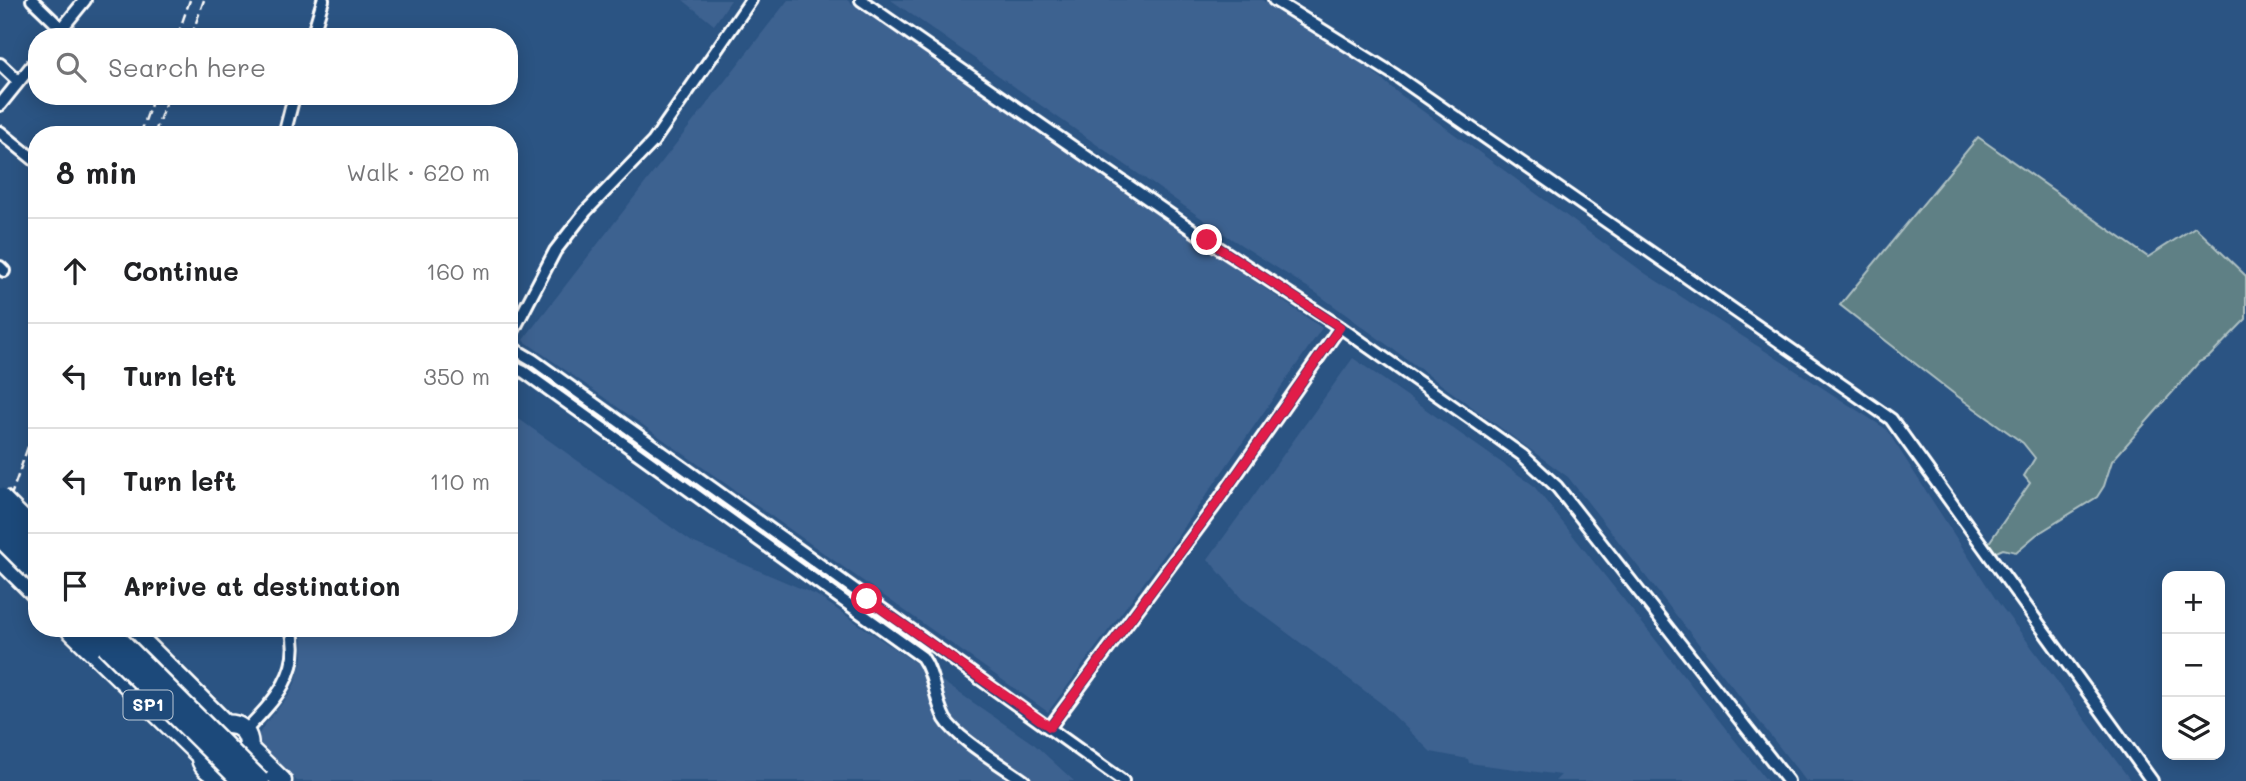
<!DOCTYPE html>
<meta charset="utf-8">
<style>
:root{--surface:#fff;--page:#f6f6f6;--text:#202124;--muted:#757577;--line:#e0e0e0}
body{margin:0;font-family:Mali,sans-serif;background:var(--page);color:var(--text)}
.controls{position:absolute;right:21px;bottom:21px;display:grid;overflow:hidden;border-radius:14px;box-shadow:0 4px 18px #0003}
.controls button{width:63px;height:63px;display:grid;place-items:center;padding:0;border:0;border-bottom:2px solid var(--line);background:var(--surface);color:var(--text);font:35px sans-serif}
.stop{position:absolute;width:21px;height:21px;margin:-16px;border:5px solid #e11d48;border-radius:50%;background:#fff}
.stop.end{background:#e11d48;border-color:#fff;box-shadow:0 2px 7px #0008}
.list{margin:0;padding:0;list-style:none}
h2{display:flex;justify-content:space-between;align-items:center;height:91px;margin:0;padding:0 28px;font-size:30px}
h2 small{font-size:23px;font-weight:400;color:var(--muted)}
.list li{display:grid;grid-template-columns:46px 1fr auto;gap:21px;align-items:center;box-sizing:border-box;height:105px;padding:0 28px;border-top:2px solid var(--line)}
.list b{display:block;font-size:26px;white-space:nowrap}
.list em{font-size:23px;font-style:normal;color:var(--muted)}
.icon{flex:none;width:38px;height:38px;fill:none;stroke:currentColor;stroke-width:2;stroke-linecap:round;stroke-linejoin:round}
.map{position:relative;flex:none;width:2246px;height:781px;overflow:hidden}
.search{position:absolute;background:var(--surface);box-shadow:0 4px 18px #0003;left:28px;top:28px;width:490px;height:77px;display:flex;align-items:center;gap:18px;box-sizing:border-box;padding:0 24px;border-radius:28px;color:var(--muted);font-size:26px}
.panel{position:absolute;background:var(--surface);box-shadow:0 4px 18px #0003;left:28px;top:126px;width:490px;height:511px;border-radius:28px}
.map>svg:first-child{display:block}
.built{fill:#3e6290}
.green{fill:#5e8085;stroke:#aec0c2;stroke-width:2}
.lines{fill:none;stroke-linecap:round;stroke-linejoin:round}
.minor-casing{stroke:#fff;stroke-width:16}
.primary-casing{stroke:#fff;stroke-width:23}
.trunk-casing{stroke:#fff;stroke-width:23}
.minor{stroke:#1f4a7a;stroke-width:10}
.primary{stroke:#1f4a7a;stroke-width:18}
.trunk{stroke:#1f4a7a;stroke-width:18}
.rail{stroke:#fff;stroke-width:2.5;stroke-dasharray:10 5;stroke-linecap:butt}
.primary-bridge-casing{stroke:#fff;stroke-width:23;stroke-linecap:butt}
.trunk-bridge-casing{stroke:#fff;stroke-width:23;stroke-linecap:butt}
.primary-bridge{stroke:#1f4a7a;stroke-width:18}
.trunk-bridge{stroke:#1f4a7a;stroke-width:18}
.route{stroke:#e11d48;stroke-width:9}
.labels{text-anchor:middle;stroke-width:5;stroke-linejoin:round;paint-order:stroke}
.shield{fill:#1f4a7a;stroke:#bcc9d7;stroke-width:2}
.shield-label{font-size:18px;font-weight:bold;fill:#fff}
</style>
<div class="map">
<svg width="2246" height="781" viewBox="0 0 2246 781">
<rect width="100%" height="100%" fill="#2b5483"/>
<filter id="ink" filterUnits="userSpaceOnUse"><feTurbulence type="fractalNoise" baseFrequency=".0143" numOctaves="2"/><feDisplacementMap in="SourceGraphic" scale="14" xChannelSelector="R" yChannelSelector="G"/><feConvolveMatrix kernelMatrix="1 2 1 2 8 2 1 2 1" color-interpolation-filters="sRGB"/></filter>
<g filter="url(#ink)">
<path class="built" d="M683 0H731L714 25Z
M788 0H847L1322 328 1173 543 1048 712 523 340Z
M891 0H1262L1365 65 1398 93 1646 274 1886 429 1995 598 2131 781H1806L1568 477 1315 292 1224 234Z
M1353 358 1533 485 1767 781H1555L1561 775 1469 763 1468 759 1431 752 1381 703 1242 599 1208 559Z
M509 412 692 542 816 595 1035 745 1074 781H297L259 744 258 736 263 727 290 694 295 683 303 657V637L301 628H509Z"/>
<path class="green" d="M1978 137 2148 257 2195 227 2246 276V319L2209 357 2199 362 2112 461 2104 486 2097 497 2036 535 2016 552 2003 549 1994 553 1986 547 2030 483 2024 476 2035 458 2023 443 1953 393 1840 305Z"/>
<g class="lines">
<g class="minor-casing">
<path id="minor" d="M32 0 62 29
M861 0 1207 240 1340 327 1477 423 1522 455 1557 487 1788 781
M1274 0 1395 75 1891 419 2152 781
M55 37 85 0
M312 37 323 0
M0 64 18 81
M0 105 37 59
M0 132 37 162
M284 135 294 96
M0 267 4 271
M509 339 555 251 586 211 653 142 751 0
M509 346 533 360 1123 781
M509 365 524 372 922 657C935 675 934 699 945 719 957 739 1004 766 1024 781
M1050 727 1216 504 1340 327
M245 731C273 702 303 672 291 628"/>
</g>
<g class="primary-casing">
<path id="primary" d="M0 558 37 595
M69 628 200 755
M129 628 225 724
M219 727C238 718 254 734 247 754
M201 748C198 765 209 777 227 773
M249 749 282 781"/>
</g>
<g class="trunk-casing">
<path id="trunk" d="M89 628 106 646"/>
</g>
<use href="#minor" class="minor"/>
<use href="#primary" class="primary"/>
<use href="#trunk" class="trunk"/>
<path class="rail" d="M177 37 190 0
M191 37 204 0
M140 135 154 96
M154 135 168 96
M0 527 37 421
M0 546 10 519"/>
<g class="primary-bridge-casing">
<path id="primary-bridge" d="M0 497 37 534"/>
</g>
<g class="trunk-bridge-casing">
<path id="trunk-bridge" d="M0 517 37 555
M0 537 37 574
M115 636 260 781
M106 646 242 781"/>
</g>
<use href="#primary-bridge" class="primary-bridge"/>
<use href="#trunk-bridge" class="trunk-bridge"/>
</g>
</g>
<g class="lines" filter="url(#ink)">
<path class="route" d="M867 599 1050 727 1216 504 1340 327 1207 240"/>
</g>
<g class="labels">
<rect class="shield" x="123.5" y="690.5" width="49" height="29" rx="5"/>
<g class="shield-label">
<text x="148" y="711">SP1</text>
</g>
</g>
</svg>
<div class="controls">
<button>+</button>
<button>−</button>
<button><svg class="icon" aria-label="layers" viewBox="0 0 24 24"><path d="M12 4l9 5-9 5-9-5zM3 14l9 5 9-5"/></svg></button>
</div>
<div class="stop" style="left:867px;top:599px"></div>
<div class="stop end" style="left:1207px;top:240px"></div>
<div class="search"><svg class="icon" aria-label="search" viewBox="0 0 24 24"><circle cx="10" cy="10" r="6"/><path d="M15 15l6 6"/></svg>Search here</div>
<section class="panel">
<h2>8 min<small>Walk · 620 m</small></h2>
<ul class="list">
<li><svg class="icon" aria-label="ahead" viewBox="0 0 24 24"><path d="M12 20V5M6 11l6-6 6 6"/></svg><div><b>Continue</b></div><em>160 m</em></li>
<li><svg class="icon" aria-label="left" viewBox="0 0 24 24"><path d="M17 20v-9H6M10 6l-5 5 5 5"/></svg><div><b>Turn left</b></div><em>350 m</em></li>
<li><svg class="icon" aria-label="left" viewBox="0 0 24 24"><path d="M17 20v-9H6M10 6l-5 5 5 5"/></svg><div><b>Turn left</b></div><em>110 m</em></li>
<li><svg class="icon" aria-label="arrive" viewBox="0 0 24 24"><path d="M6 21V4h12l-3 4 3 4H6"/></svg><div><b>Arrive at destination</b></div></li>
</ul>
</section>
</div>
